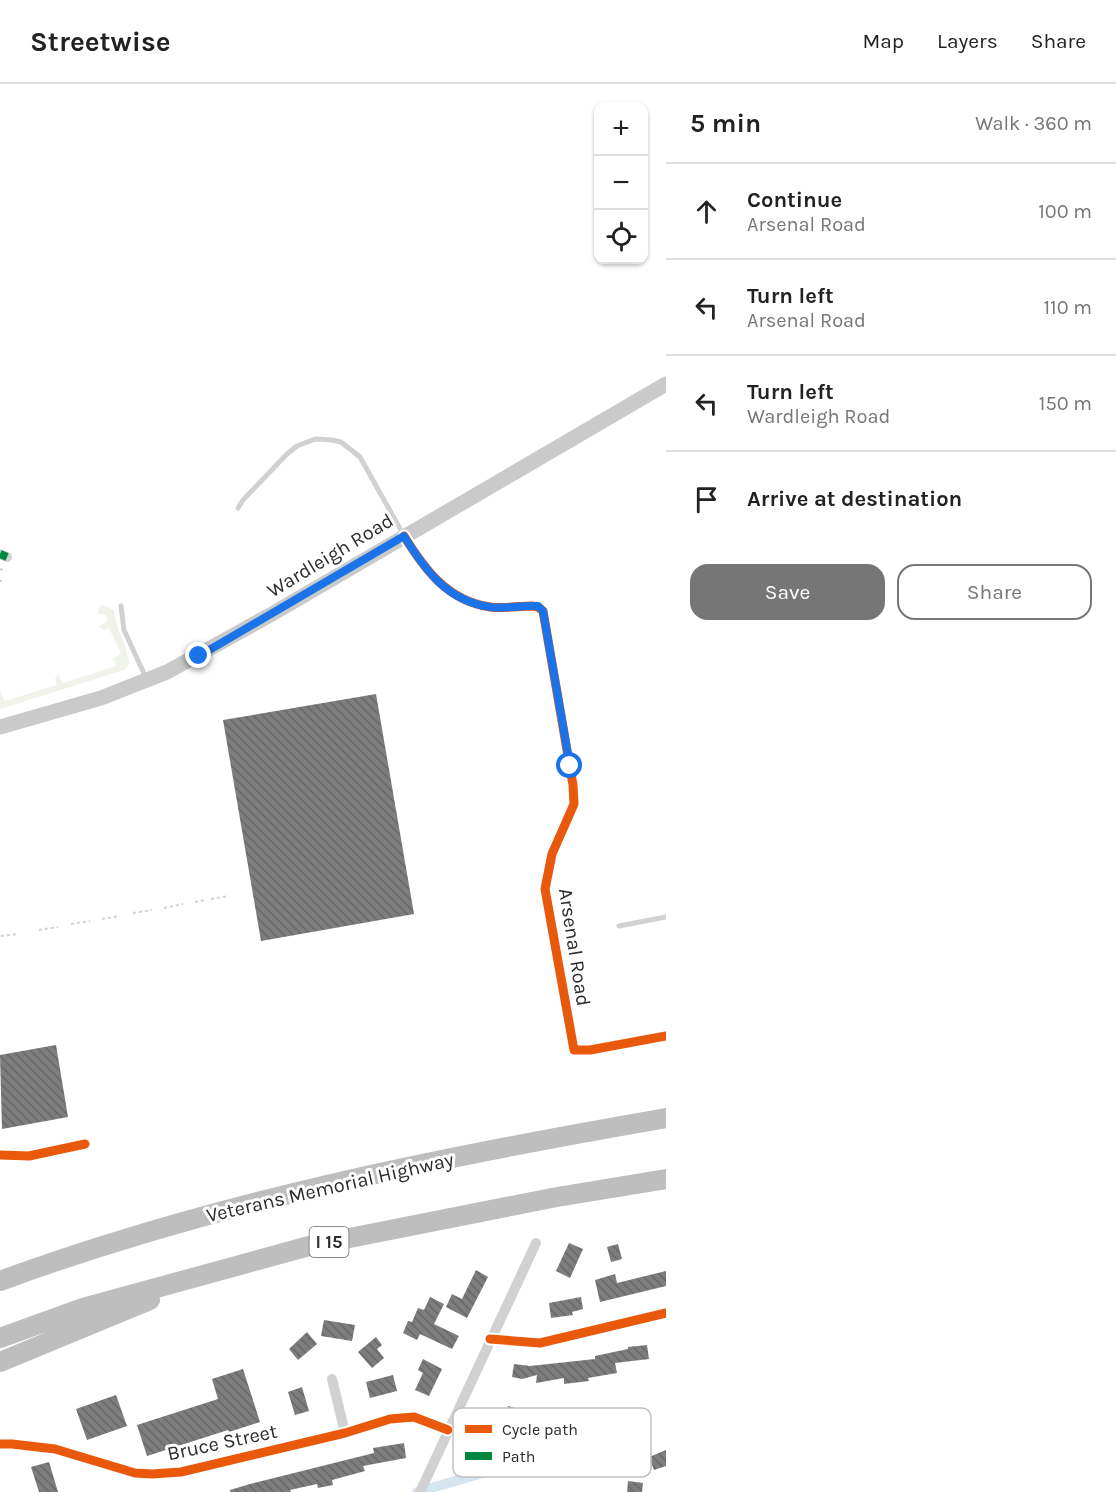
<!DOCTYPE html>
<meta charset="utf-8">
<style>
:root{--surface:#fff;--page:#f6f6f6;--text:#222;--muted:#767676;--line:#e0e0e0;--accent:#767676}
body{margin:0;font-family:Karla,sans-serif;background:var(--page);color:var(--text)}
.controls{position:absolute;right:18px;top:18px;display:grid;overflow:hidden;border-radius:12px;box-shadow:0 2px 4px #0004}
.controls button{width:54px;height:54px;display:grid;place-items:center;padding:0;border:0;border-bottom:2px solid var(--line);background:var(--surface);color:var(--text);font:30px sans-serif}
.stop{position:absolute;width:18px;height:18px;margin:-14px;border:4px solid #1a73e8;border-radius:50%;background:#fff}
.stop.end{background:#1a73e8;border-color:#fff;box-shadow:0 2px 6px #0008}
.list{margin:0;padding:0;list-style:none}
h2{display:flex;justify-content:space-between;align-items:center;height:78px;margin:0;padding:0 24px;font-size:26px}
h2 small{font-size:20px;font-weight:400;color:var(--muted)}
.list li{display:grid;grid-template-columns:39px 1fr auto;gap:18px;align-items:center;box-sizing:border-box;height:96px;padding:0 24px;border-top:2px solid var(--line)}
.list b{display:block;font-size:22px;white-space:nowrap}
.list p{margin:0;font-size:20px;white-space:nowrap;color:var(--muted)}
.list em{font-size:20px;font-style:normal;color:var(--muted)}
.actions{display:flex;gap:12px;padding:18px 24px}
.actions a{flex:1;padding:14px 0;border:2px solid var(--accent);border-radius:18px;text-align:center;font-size:21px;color:var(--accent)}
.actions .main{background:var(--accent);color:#fff}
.icon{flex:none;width:33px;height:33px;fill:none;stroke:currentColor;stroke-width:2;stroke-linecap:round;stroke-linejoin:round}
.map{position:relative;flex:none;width:666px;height:1408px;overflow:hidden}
header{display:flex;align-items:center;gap:36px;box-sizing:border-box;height:84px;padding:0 30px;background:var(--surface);border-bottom:2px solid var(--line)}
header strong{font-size:28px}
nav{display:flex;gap:33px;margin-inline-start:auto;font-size:21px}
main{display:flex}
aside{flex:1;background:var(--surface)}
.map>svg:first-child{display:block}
.green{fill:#eff3ea}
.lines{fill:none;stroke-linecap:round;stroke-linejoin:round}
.canal{stroke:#d6e6f1;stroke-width:10}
.building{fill:url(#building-back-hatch)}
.path{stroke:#d1d1d1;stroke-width:2;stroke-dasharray:3 3;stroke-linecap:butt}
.lane{stroke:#d1d1d1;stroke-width:5}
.street{stroke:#d1d1d1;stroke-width:10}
.secondary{stroke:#cacaca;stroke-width:15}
.highway{stroke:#bebebe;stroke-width:20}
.quiet{stroke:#00873e;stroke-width:8;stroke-dasharray:15 8;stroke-linecap:butt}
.cycleway-casing{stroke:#fff;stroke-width:13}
.cycleway{stroke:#e8590c;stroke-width:9}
.route{stroke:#1a73e8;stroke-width:8}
.labels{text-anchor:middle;stroke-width:6;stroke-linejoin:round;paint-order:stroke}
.shield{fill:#fff;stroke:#6b6b6b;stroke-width:1.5}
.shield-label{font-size:18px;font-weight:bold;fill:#2c2c2c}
.street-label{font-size:20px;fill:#2c2c2c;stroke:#fff}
.key{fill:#fff;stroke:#c0c0c0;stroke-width:1.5}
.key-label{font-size:16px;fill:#2c2c2c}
</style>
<header>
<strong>Streetwise</strong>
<nav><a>Map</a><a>Layers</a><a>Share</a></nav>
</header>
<main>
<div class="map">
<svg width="666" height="1408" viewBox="0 0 666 1408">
<defs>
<pattern id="building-back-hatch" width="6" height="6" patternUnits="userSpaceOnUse" patternTransform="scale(1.5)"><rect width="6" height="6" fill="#7d7d7d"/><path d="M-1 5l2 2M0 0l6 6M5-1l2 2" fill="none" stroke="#676767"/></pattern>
</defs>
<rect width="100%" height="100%" fill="#fff"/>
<path class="green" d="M103 521 114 526C115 545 128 561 129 580L124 586 0 625V607L5 617 57 601 55 595 58 591 63 599 116 582 113 574 121 570 109 544 103 546 99 542 107 538 106 531 98 530 99 524Z"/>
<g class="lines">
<path class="canal" d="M417 1408 483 1389"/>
</g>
<path class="building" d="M376 610 414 830 261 857 223 636Z
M56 961 68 1033 2 1045 0 971Z
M569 1159 583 1165 570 1194 556 1187Z
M618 1160 622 1175 611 1178 607 1163Z
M476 1186 488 1193 467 1234 446 1223 452 1210 462 1215Z
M666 1187V1202L600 1218 595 1196 615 1190 617 1199Z
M430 1213 444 1220 434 1240 459 1252 452 1265 420 1250 417 1256 403 1249 408 1237 412 1238 418 1224 424 1226Z
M581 1213 583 1225 572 1228 573 1231 551 1234 549 1219Z
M324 1236 355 1241 352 1257 321 1252Z
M307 1248 317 1260 298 1276 289 1265Z
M376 1253 382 1261 377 1265 384 1274 372 1284 358 1268Z
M647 1261 649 1275 615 1279 617 1289 588 1294 589 1297 564 1300V1294L536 1299 537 1291 522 1295 512 1293 514 1280 530 1282 595 1275V1272L628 1265V1263Z
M423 1275 442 1285 429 1312 415 1306 423 1289 418 1286Z
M243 1285 260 1338 229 1348 228 1346 147 1372 137 1341 218 1315 212 1295Z
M393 1291 397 1307 370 1314 366 1298Z
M302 1303 309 1327 295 1331 288 1308Z
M116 1311 127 1342 87 1356 76 1325Z
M508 1322 526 1327 523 1341 494 1336 495 1326 506 1327Z
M404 1359 406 1374 363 1382 365 1387 332 1396 333 1401 318 1404 317 1400 290 1406 291 1408H230V1406L250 1400 374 1369 373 1364Z
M666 1366V1382L654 1386 649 1373Z
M49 1378 58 1408H39L31 1383Z
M628 1397 643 1399 642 1408H627Z"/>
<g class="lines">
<path class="path" d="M0 485 6 487
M0 497H2
M211 815 228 812
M195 818 205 816
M164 824 183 820
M133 829 152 826
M102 835 120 832
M71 840 90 837
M39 846 58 843
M1 852 17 850"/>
<path class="lane" d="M238 424 243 416 287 370 297 362 315 355 332 356 341 358 360 373 403 450
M121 522 124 546 147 596
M619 842 666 833"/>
<path class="street" d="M404 452C425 486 448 517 490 523 503 525 518 522 532 522L538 523 543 527 573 701 574 720 552 770 545 805 574 966H590L666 952
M0 470 7 473
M0 1071 29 1072 85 1060
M490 1255 540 1259 666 1229
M332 1295 345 1349
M0 1360H12L55 1365 135 1389 152 1390 181 1388 345 1349 390 1335 414 1333 448 1346
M420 1408 536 1159"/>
<path class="secondary" d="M0 643 101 614 167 588 272 530 666 300"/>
<path class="highway" d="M0 1197C215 1118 441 1073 666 1034
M0 1254 83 1224 309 1162 557 1113 666 1095
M0 1278 150 1216"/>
<path class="quiet" d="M0 470 7 473"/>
<g class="cycleway-casing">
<path id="cycleway" d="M404 452C425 486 448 517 490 523 503 525 518 522 532 522L538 523 543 527 573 701 574 720 552 770 545 805 574 966H590L666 952
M0 1071 29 1072 85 1060
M490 1255 540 1259 666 1229
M0 1360H12L55 1365 135 1389 152 1390 181 1388 345 1349 390 1335 414 1333 448 1346"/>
</g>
<use href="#cycleway" class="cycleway"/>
</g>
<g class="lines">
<path class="route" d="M199 572 404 452C425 486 447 517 490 523 503 525 518 522 532 522H538L543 527 570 682"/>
</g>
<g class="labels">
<rect class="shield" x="309.5" y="1143" width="39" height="30" rx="4.5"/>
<g class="shield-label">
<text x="329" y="1164">I 15</text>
</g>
<g class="street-label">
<text transform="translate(330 471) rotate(-31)" y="7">Wardleigh Road</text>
<text transform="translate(575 863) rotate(81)" y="7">Arsenal Road</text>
<text transform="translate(330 1103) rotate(-13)" y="7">Veterans Memorial Highway</text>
<text transform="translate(222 1358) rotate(-12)" y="7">Bruce Street</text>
</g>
</g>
<rect x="453" y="1324" width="198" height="69" rx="9" class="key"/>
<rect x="465" y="1341" width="27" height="8" fill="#e8590c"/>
<rect x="465" y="1368" width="27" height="8" fill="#00873e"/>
<g class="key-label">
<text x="502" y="1351">Cycle path</text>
<text x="502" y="1378">Path</text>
</g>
</svg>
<div class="controls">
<button>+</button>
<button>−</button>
<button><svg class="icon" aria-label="locate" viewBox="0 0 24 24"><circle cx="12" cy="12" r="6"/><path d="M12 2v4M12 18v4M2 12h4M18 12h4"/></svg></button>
</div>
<div class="stop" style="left:570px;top:682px"></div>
<div class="stop end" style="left:199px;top:572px"></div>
</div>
<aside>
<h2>5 min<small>Walk · 360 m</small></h2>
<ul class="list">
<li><svg class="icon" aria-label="ahead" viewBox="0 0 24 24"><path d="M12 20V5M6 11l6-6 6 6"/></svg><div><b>Continue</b><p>Arsenal Road</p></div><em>100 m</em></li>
<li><svg class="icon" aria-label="left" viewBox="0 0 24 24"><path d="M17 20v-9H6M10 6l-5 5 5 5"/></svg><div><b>Turn left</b><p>Arsenal Road</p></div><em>110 m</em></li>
<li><svg class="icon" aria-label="left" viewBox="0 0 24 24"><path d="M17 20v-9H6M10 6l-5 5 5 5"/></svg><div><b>Turn left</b><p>Wardleigh Road</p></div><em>150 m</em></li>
<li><svg class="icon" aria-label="arrive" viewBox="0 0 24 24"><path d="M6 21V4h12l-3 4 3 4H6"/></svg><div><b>Arrive at destination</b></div></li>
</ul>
<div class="actions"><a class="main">Save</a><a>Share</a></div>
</aside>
</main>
